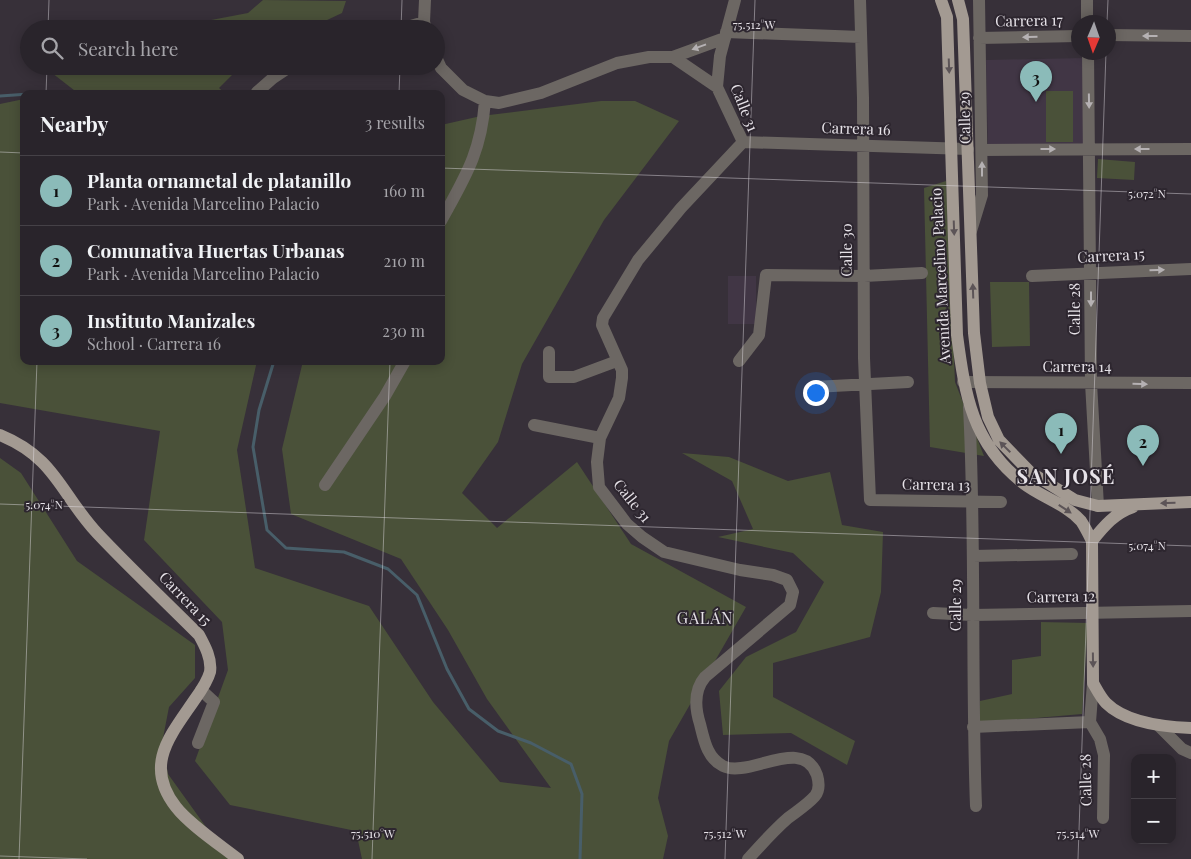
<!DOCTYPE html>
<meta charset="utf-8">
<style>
:root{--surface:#29242b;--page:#312c33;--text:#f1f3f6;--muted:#a5a4a9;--line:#454147;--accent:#8bbbb9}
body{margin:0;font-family:"Playfair Display",serif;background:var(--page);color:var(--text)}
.controls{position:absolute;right:15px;bottom:15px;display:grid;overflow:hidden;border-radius:10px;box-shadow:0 2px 12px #0003}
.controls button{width:45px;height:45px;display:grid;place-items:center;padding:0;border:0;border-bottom:1px solid var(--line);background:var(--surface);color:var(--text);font:25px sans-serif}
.compass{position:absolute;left:1071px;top:15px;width:45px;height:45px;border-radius:50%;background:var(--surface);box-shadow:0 2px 12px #0003;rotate:182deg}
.you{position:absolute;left:815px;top:392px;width:18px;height:18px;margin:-12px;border:4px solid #fff;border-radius:50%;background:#1a73e8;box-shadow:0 0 0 8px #1a73e833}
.badge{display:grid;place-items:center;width:32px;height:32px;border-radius:50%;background:var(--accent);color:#111;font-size:16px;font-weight:700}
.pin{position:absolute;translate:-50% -41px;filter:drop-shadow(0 1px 2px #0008)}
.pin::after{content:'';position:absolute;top:26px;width:18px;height:15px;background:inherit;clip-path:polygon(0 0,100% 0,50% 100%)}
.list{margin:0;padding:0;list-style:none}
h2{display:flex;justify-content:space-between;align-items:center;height:65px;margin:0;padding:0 20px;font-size:21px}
h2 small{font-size:16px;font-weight:400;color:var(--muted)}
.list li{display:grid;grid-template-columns:32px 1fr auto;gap:15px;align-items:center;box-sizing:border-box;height:70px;padding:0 20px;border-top:1px solid var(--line)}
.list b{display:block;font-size:19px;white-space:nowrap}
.list p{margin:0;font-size:16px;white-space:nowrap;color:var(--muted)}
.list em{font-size:16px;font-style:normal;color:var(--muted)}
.icon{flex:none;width:28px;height:28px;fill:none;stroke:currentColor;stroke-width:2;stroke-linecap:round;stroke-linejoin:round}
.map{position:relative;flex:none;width:1191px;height:859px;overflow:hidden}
.search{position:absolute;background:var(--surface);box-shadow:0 2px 12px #0003;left:20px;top:20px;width:425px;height:55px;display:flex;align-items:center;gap:12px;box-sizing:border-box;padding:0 18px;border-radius:28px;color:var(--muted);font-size:19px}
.panel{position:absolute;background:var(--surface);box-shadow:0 2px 12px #0003;left:20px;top:90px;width:425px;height:275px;border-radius:10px}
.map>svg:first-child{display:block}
.built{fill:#413645}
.green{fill:#4a5139}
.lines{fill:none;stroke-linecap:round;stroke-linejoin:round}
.stream{stroke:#485e69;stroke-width:3}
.minor{stroke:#6c6763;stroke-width:12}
.major{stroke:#a39a92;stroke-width:12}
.oneway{fill:#b5b1b3}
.oneway2{fill:#5c5457}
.ticks{fill:none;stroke:#e6e2e8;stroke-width:1;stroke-opacity:0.45}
.labels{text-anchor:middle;stroke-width:4;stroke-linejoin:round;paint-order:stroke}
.street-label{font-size:15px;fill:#e6e2e8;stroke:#2d262f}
.neighbourhood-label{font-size:16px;letter-spacing:1px;fill:#e6e2e8;stroke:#2d262f}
.district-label{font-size:20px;font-weight:bold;letter-spacing:1px;fill:#e6e2e8;stroke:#2d262f}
.ticks-label{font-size:12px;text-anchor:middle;fill:#e6e2e8;stroke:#2d262f;stroke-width:4;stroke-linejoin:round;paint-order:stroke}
</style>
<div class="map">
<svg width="1191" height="859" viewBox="0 0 1191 859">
<rect width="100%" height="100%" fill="#373039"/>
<path class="built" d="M1084 58 1085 144 988 146 986 60Z
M728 276H756V324H728Z"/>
<path class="green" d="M263 0 346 1 342 13 308 29H164L248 13Z
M43 66H241L219 88 226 94H79Z
M1046 91H1073V142H1046Z
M24 99V361H257L237 450 255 568 369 606 433 702 500 782 551 788 487 699 448 630 401 559 291 514 282 449 303 361H441V125L481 116 601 101H635L679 121 604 220 522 364 498 442 462 493 497 528 577 462 631 544 746 607 669 741 658 798 668 836 663 859H362L356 831 230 805 195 761 228 670 222 622 144 540 160 431 0 403V104Z
M1098 159 1135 162 1134 180 1097 178Z
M946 181 955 382 984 456 930 447 924 188Z
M990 282H1029L1030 346 992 347Z
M682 453 729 457 788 481 830 472 842 525 883 532 881 592 870 637 773 663V697L855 741 847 765 791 733 723 735 719 691 746 657 796 632 824 582 793 553 718 537 753 529 732 481Z
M0 458 21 473 77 561 195 645V678L169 707 162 743 168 774 229 859H0Z
M1041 622 1088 623 1082 714 979 723 980 701 1012 694V660L1041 656Z"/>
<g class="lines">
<path class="stream" d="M0 96 29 94
M274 361 259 410 253 447 267 530 286 548 344 552 388 569 417 595 447 669 469 709 498 731 531 743 571 764 582 794 580 859"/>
<path class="minor" d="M425 0 424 22 426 29
M735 0 720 56 717 87 743 142 681 208 638 260 603 318 602 325 622 370V378L619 398 600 438 597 462 599 487 627 524 642 537 664 552 740 570 773 575 787 580 793 592 790 605 705 677C694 690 695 708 700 724 704 740 707 758 723 766 748 779 803 735 817 775 819 782 820 790 815 796 807 805 797 811 788 818 773 831 761 845 748 859
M860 0 863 98 864 358 870 500 1001 502
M1087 0V22
M401 29 424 22
M726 32 861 37
M1108 35 1191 36
M979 38 1078 36
M1088 52 1091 383 1098 506
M436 57 441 68 463 90 485 101 499 103 541 93 617 63 649 57H673L725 38
M673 57 717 87
M257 92 273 78 291 66
M743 142 968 149
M982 150 1191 149
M441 221C465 177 481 153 485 101
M971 231 982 195 979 0
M1032 276 1191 269
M549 352V377H574L617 361
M739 361 759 335 766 275 864 276 922 273
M963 382 1191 383
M814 387 908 382
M969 407C976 540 971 673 976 806
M534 425 600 438
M325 485 385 396 405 361
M973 556 1072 554
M933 613 972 615 1191 611
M1093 683 1090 722 1100 739 1104 755 1103 818
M1158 725 1182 749 1191 753
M973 727 1090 722
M198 743 214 702 201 690"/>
<path class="major" d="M941 0 947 17 957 335C965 395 972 443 1023 483 1041 497 1066 504 1081 521 1085 527 1089 535 1092 541L1093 683C1097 690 1101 698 1106 703 1126 723 1164 727 1191 728
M958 0 963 19 974 333 980 383 988 417 999 440 1030 472 1075 500 1098 506 1191 502
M0 435C56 458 60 493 97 533 130 568 165 601 199 635 205 646 212 659 210 672 207 683 200 692 193 702 169 737 144 766 176 807 189 824 220 845 238 859
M1092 541C1104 526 1115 513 1133 507"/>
</g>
<defs><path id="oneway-solid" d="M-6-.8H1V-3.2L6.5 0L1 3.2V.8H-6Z" transform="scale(1.25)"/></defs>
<g class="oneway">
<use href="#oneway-solid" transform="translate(1150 36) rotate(-180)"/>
<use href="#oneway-solid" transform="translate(1030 37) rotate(179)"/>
<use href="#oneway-solid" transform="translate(699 47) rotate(160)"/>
<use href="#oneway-solid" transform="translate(1089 101) rotate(89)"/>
<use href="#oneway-solid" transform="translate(1048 149)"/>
<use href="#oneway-solid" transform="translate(1142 149) rotate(180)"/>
<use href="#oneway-solid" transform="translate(982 169) rotate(-90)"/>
<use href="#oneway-solid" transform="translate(1157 270) rotate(-2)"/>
<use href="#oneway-solid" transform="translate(1091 299) rotate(90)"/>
<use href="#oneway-solid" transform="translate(1140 384) rotate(1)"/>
</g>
<g class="oneway2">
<use href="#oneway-solid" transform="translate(949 66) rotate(88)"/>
<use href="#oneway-solid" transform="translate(954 228) rotate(88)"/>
<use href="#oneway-solid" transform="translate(973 291) rotate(-92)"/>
<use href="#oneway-solid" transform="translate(1005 447) rotate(-135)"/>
<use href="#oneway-solid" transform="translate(1168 503) rotate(179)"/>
<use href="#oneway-solid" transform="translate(1065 509) rotate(33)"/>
<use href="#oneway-solid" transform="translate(1093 660) rotate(89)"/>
</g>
<path class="ticks" d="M1107 22 1108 0M48 29 49 0M401 29 402 0M46 94 47 66M399 94 400 66M0 152 24 153M441 168 1191 194M0 504 1191 546M0 856 87 859M19 859 37 361M372 859 390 361M725 859 755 0M1078 859 1106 52"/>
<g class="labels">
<g class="street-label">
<text transform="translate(1029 21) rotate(-1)" y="5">Carrera 17</text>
<text transform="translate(744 108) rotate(68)" y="5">Calle 31</text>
<text transform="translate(965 118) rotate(-91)" y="5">Calle 29</text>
<text transform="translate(856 129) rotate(2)" y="5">Carrera 16</text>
<text transform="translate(847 250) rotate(-90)" y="5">Calle 30</text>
<text transform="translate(1111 256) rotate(-3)" y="5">Carrera 15</text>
<text transform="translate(941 276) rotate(-93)" y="5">Avenida Marcelino Palacio</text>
<text transform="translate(1075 309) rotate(-90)" y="5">Calle 28</text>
<text x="1077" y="372">Carrera 14</text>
<text transform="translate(936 485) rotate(1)" y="5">Carrera 13</text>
<text transform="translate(632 501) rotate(51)" y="5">Calle 31</text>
<text transform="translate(1061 597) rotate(-1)" y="5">Carrera 12</text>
<text transform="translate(185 599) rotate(46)" y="5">Carrera 15</text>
<text transform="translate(956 605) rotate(-90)" y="5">Calle 29</text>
<text transform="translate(1086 780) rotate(-91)" y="5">Calle 28</text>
</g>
<g class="neighbourhood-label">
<text x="705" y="624">GALÁN</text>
</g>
<g class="district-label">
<text x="1066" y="484">SAN JOSÉ</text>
</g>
</g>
<g class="ticks-label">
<text x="754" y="29">75.512°W</text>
<text x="1147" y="198">5.072°N</text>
<text x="44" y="509">5.074°N</text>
<text x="1147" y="550">5.074°N</text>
<text x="373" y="838">75.510°W</text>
<text x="725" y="838">75.512°W</text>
<text x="1078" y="838">75.514°W</text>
</g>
</svg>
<div class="controls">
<button>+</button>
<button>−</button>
</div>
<svg class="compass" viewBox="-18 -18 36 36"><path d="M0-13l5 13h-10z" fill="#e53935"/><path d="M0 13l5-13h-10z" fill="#a5a4a9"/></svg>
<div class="you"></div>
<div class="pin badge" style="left:1061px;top:454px">1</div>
<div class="pin badge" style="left:1143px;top:466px">2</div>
<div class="pin badge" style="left:1036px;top:102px">3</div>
<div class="search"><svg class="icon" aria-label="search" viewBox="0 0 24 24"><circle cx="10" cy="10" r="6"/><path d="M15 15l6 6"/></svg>Search here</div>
<section class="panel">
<h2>Nearby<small>3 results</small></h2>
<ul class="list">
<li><span class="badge">1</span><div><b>Planta ornametal de platanillo</b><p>Park · Avenida Marcelino Palacio</p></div><em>160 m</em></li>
<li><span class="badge">2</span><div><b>Comunativa Huertas Urbanas</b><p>Park · Avenida Marcelino Palacio</p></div><em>210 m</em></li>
<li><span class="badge">3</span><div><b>Instituto Manizales</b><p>School · Carrera 16</p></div><em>230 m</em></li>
</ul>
</section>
</div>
